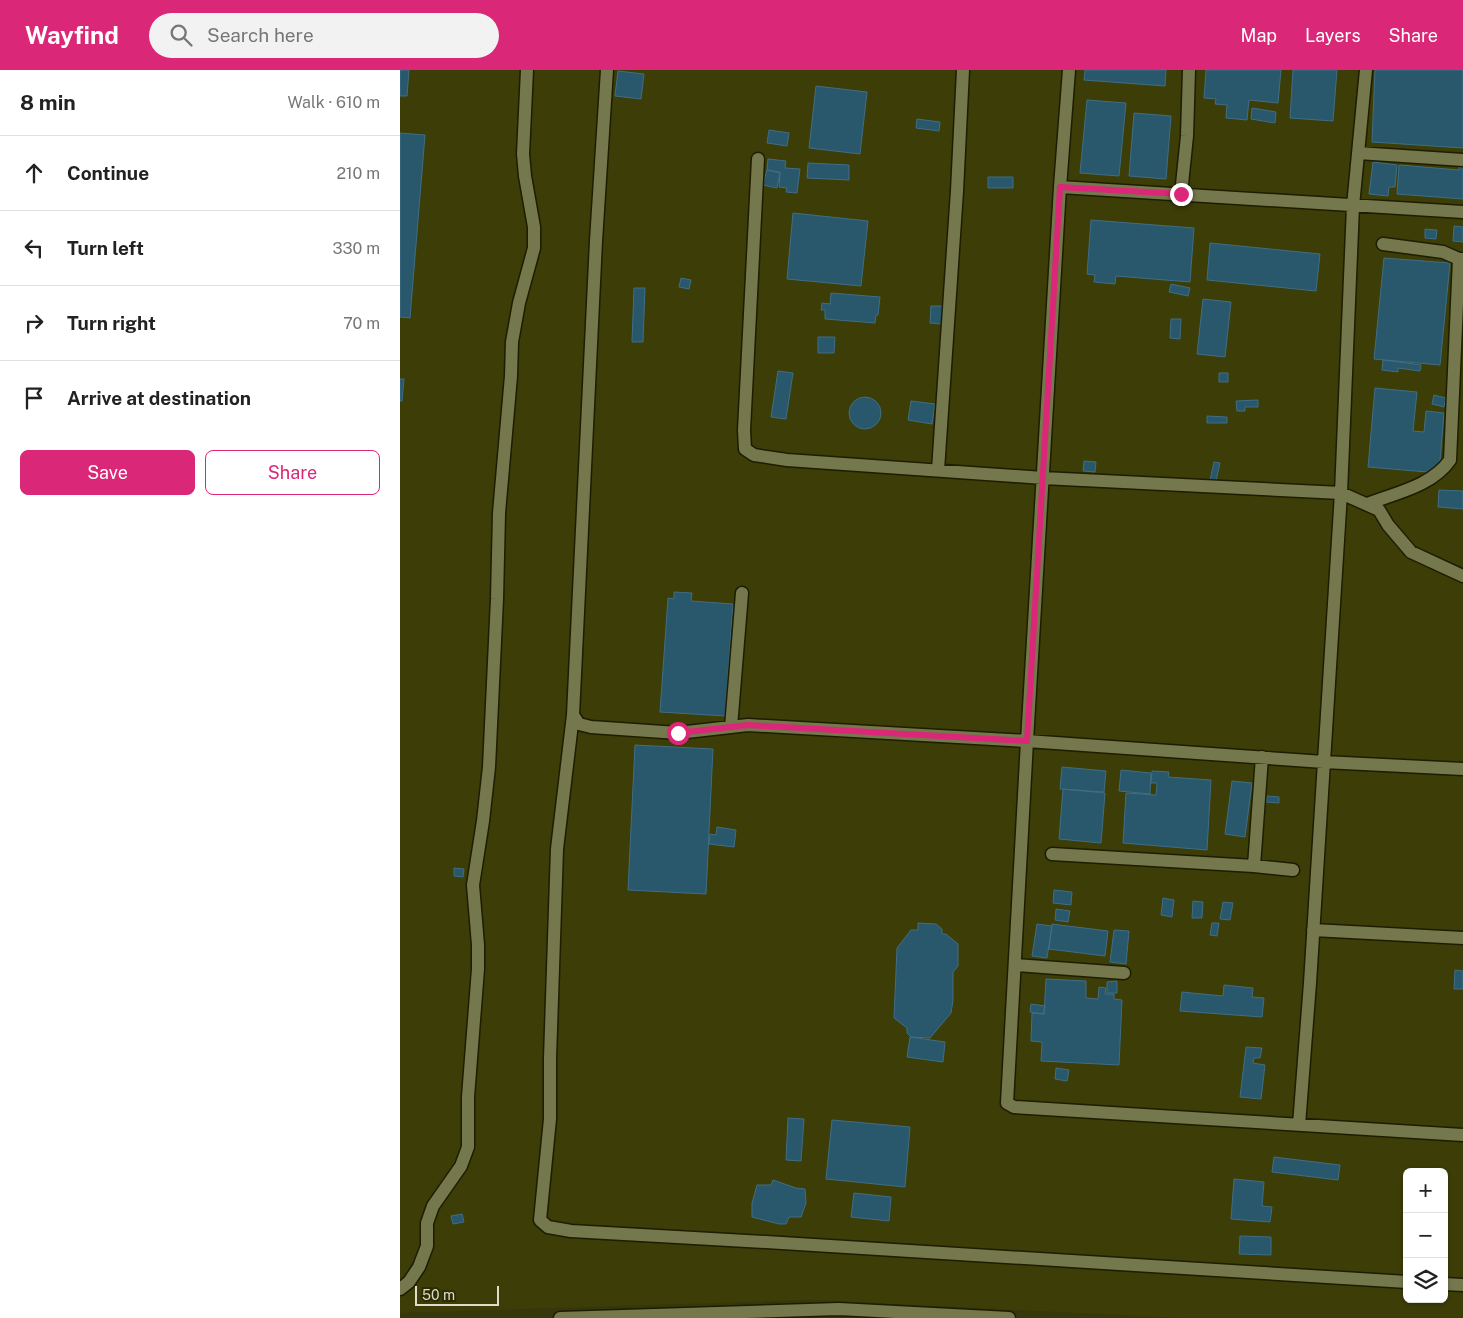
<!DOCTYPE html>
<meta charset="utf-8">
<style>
:root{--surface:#fff;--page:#f2f2f2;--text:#222;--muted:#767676;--line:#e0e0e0;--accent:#db2777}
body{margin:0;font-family:"Public Sans",sans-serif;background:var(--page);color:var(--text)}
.controls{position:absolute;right:15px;bottom:15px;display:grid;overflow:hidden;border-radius:8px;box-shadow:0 1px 4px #0004}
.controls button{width:45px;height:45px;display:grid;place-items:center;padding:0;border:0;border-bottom:1px solid var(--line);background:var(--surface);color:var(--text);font:25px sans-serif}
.scale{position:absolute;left:15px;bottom:12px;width:84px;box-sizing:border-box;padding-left:5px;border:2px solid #dcdec7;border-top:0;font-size:14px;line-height:18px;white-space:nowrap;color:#dcdec7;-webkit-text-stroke:4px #2c2d02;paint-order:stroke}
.stop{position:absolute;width:15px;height:15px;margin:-11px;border:4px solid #db2777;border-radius:50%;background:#fff}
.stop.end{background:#db2777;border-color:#fff;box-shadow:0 1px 5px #0008}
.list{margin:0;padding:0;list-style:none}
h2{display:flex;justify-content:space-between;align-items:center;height:65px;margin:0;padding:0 20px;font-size:21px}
h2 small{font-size:16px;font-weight:400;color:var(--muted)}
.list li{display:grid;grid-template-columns:32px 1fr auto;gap:15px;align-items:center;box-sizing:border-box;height:75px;padding:0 20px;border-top:1px solid var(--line)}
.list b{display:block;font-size:19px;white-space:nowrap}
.list em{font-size:16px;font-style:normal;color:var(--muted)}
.actions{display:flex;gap:10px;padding:15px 20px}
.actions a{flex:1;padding:11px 0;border:1px solid var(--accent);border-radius:8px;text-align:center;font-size:18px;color:var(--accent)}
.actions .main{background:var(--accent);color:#fff}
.icon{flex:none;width:28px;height:28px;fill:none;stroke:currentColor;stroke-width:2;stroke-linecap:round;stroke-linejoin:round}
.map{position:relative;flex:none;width:1063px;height:1248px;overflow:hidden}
header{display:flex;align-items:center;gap:30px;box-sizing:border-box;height:70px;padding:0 25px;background:var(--accent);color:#fff}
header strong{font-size:24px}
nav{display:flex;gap:28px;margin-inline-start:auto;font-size:18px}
.search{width:350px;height:45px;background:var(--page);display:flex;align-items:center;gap:12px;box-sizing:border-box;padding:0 18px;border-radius:28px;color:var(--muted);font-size:19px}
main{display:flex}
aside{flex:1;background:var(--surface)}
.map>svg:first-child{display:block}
.built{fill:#3c3d07;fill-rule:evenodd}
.building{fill:#29576c;stroke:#406e84}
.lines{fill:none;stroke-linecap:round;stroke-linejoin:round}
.minor-casing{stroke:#1d1e00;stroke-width:15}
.minor{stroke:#75774d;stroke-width:12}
.route{stroke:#db2777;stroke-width:6}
</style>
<header>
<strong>Wayfind</strong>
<div class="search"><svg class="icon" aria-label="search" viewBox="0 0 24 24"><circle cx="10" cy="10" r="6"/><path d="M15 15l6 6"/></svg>Search here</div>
<nav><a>Map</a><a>Layers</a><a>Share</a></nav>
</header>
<main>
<aside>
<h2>8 min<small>Walk · 610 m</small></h2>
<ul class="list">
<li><svg class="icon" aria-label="ahead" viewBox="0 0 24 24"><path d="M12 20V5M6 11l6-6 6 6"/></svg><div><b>Continue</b></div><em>210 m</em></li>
<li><svg class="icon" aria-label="left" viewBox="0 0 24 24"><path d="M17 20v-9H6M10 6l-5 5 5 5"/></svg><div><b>Turn left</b></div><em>330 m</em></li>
<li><svg class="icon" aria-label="right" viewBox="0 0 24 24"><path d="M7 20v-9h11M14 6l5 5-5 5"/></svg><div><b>Turn right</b></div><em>70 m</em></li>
<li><svg class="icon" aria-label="arrive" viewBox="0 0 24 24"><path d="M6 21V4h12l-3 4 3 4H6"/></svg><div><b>Arrive at destination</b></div></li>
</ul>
<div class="actions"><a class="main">Save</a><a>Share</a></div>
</aside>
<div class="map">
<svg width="1063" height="1248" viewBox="0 0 1063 1248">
<rect width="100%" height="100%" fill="#36370c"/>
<path class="built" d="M0 0H1063V1248H781L413 1230 0 1243ZM1007 1102H1044V1229H1007Z"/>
<path class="building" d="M0 0H9L7 26H0Z
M685 0H766L765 16 684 10Z
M806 0H881L878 33 849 30 847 50 826 48 827 35 815 34 816 29 804 28Z
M893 0H937L933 51 890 48Z
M975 0H1063V78L972 72Z
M218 1 244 4 241 29 215 26Z
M416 16 467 22 460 84 409 78Z
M687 30 726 33 719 106 680 103Z
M852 38 876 42 875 53 851 49Z
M734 43 771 46 766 109 729 106Z
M517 49 540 52 539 61 516 58Z
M369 60 389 63 387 76 367 73Z
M0 63 25 65 10 248 0 247Z
M368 89 386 91 385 98 400 99 397 123 386 122 387 118 379 117 380 102 367 100Z
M973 92 997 95 995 117H989L988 126 969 124Z
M408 93 449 95V110L407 108Z
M999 95 1059 100V97H1063V129L997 124Z
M367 100 380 103 377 118 363 115Z
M588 107H613V118H588Z
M393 143 468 151 461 216 387 209Z
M691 150 794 158 790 212 716 206 715 214 694 212 695 205 687 204Z
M1054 156 1063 157V172L1053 171Z
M1025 159 1037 160 1036 169 1025 168Z
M810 173 920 184 916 221 807 210Z
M984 188 1050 193 1040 295 974 289Z
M281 208 291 210 289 219 279 217Z
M771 214 790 218 788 226 769 222Z
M234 218H245L243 272H232Z
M431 223 480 227 478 245H476L475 253 425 249V240H421L422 233 430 234Z
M803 229 831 232 825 287 797 284Z
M531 236H543L542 254 530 253Z
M771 249H781L780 269 770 268Z
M418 267H435L434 283H418Z
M983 290 1021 295 1020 301 998 298V302L982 300Z
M378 301 393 303 386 349 371 347Z
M819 303H828V312H819Z
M0 309H4L2 331H0Z
M975 318 1017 322 1013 361 1024 362 1026 341 1044 343 1039 403 968 397Z
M1034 325 1046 328 1044 337 1032 334Z
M449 343a16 16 0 1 1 32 0a16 16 0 1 1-32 0Z
M858 330V337H845V341H837L836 331Z
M511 331 535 334 532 354 508 350Z
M807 346 827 347V353H807Z
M684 391 696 392 695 402 683 401Z
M814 392 820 393 816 411 810 410Z
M1039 420 1063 421V439L1038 437Z
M274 522 292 523 291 531 333 534 325 646 260 642 268 528 274 529Z
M235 675 313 679 306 824 228 820Z
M662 697 706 701 704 722 660 719Z
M721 700 751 703 750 724 719 721Z
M752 701 769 702 768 707 811 710 807 780 723 773 726 723 756 725 757 713H751Z
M832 711 852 713 845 767 825 764Z
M663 719 705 723 701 773 659 769Z
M867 726 879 727V733L866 732Z
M317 757 336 760 334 777 309 774 310 764 316 765Z
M54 798 64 799 63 807 54 806Z
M654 820 672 822 671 835 653 833Z
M763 828 774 830 772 847 761 845Z
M793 831 803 832 802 848H792Z
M823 832 833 833 830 850 820 849Z
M656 839 670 841 668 852 655 850Z
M518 853 536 854 542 859V864H546L558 874V896L553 902V930L551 943 530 968 511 967 507 963V958L494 948 497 878 511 860H518Z
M812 853H819L817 866 810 865Z
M637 854 652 856 647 888 632 886Z
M652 854 708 861 705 886 649 879Z
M714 860 729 861 726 894 710 892Z
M1055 900 1063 901V919H1054Z
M646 909 686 911V928L698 929 699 917 706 918 705 924H714V929L722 930 719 995 641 991 642 972 631 971 632 943 644 944Z
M717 911V923H707V912Z
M824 915 853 918 852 927 864 928 862 947 780 941 782 922 823 926Z
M631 934 645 936 644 944 630 942Z
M510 967 545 972 543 992 507 987Z
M846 977 862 978 860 988H854L853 993 865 995 861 1029 840 1027Z
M656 998 669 1000 667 1011 655 1009Z
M388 1048 404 1049 401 1091 386 1090Z
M432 1050 510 1057 505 1117 426 1109Z
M874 1087 940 1095 938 1110 872 1102Z
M834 1109 864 1112 862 1136 872 1137 870 1152 831 1149Z
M373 1110 396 1118 405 1119 406 1133 401 1147H389L386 1154H379L352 1147V1133L357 1115H371Z
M454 1123 491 1127 489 1151 451 1147Z
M62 1144 64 1152 53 1154 51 1146Z
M840 1166 871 1167V1185L839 1184Z"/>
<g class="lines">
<g class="minor-casing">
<path id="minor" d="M207 0 196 171 173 645 157 779 150 988V1049L140 1150 148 1157 171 1161 366 1172 1007 1212
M669 0 660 117 627 671 607 1033 614 1037 1063 1065
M958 83 1063 90
M358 89 344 360 345 379 354 385 387 390 643 408 941 423 979 440 988 455 1011 482 1063 506
M660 117 1063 142
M781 124 787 66 789 0
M983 174 1043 182 1059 189H1063
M538 400 557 121 563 0
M967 434C996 423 1032 416 1050 390L1059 189
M173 645 179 654 191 657 278 663 348 655 627 671 924 692 1063 699
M331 657 342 523
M652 784 854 796 893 800
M854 796 862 687
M913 860 1063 868
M615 895 724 903
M899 1055 910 913 941 423 953 136 966 0
M1044 1214 1063 1215
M0 1219 9 1212 19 1197 27 1176V1153L33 1136 61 1096 68 1077V1027L78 899V875L73 815 83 751 89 697 97 529 99 443 111 306 112 272 119 233 134 178V157L125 106 123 84 127 0
M160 1248 439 1239 609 1248"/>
</g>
<use href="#minor" class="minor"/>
</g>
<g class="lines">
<path class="route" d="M278 663 348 655 627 671 660 117 781 124"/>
</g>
</svg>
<div class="controls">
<button>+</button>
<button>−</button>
<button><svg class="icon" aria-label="layers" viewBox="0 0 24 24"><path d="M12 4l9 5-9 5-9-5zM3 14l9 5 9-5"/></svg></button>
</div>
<div class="scale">50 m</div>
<div class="stop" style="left:278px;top:663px"></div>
<div class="stop end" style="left:781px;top:124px"></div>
</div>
</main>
